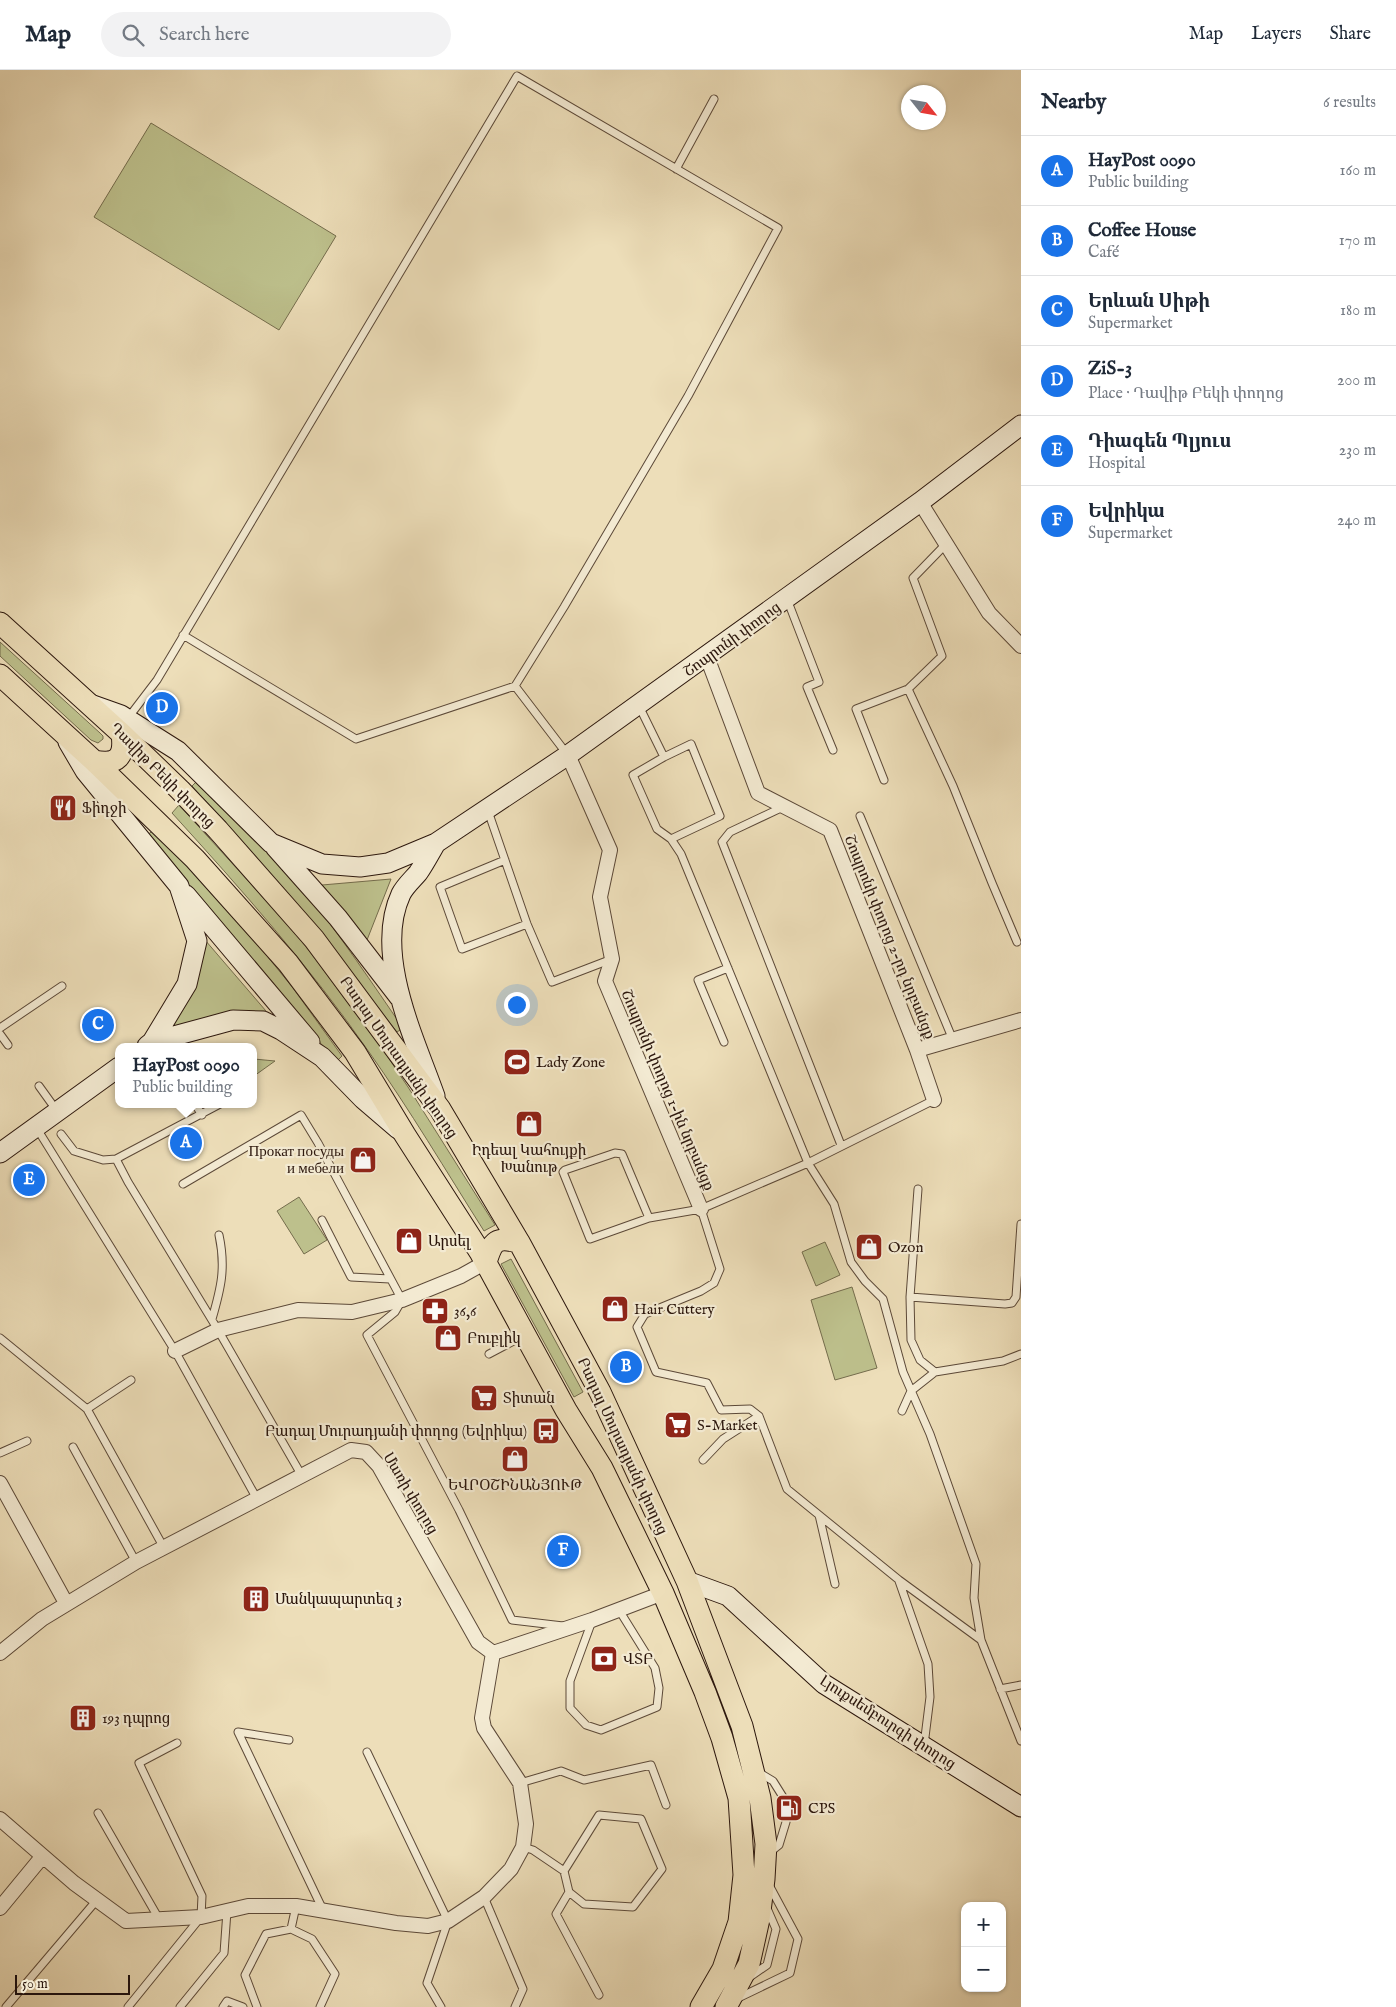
<!DOCTYPE html>
<meta charset="utf-8">
<style>
:root{--surface:#fff;--page:#f2f2f3;--text:#1f2937;--muted:#747a83;--line:#e0e1e3;--accent:#1a73e8}
body{margin:0;font-family:"IM FELL English","Noto Serif Armenian",serif;background:var(--page);color:var(--text)}
.controls{position:absolute;right:15px;bottom:15px;display:grid;overflow:hidden;border-radius:10px;box-shadow:0 1px 4px #0004}
.controls button{width:45px;height:45px;display:grid;place-items:center;padding:0;border:0;border-bottom:1px solid var(--line);background:var(--surface);color:var(--text);font:25px sans-serif}
.compass{position:absolute;left:901px;top:15px;width:45px;height:45px;border-radius:50%;background:var(--surface);box-shadow:0 1px 4px #0004;rotate:121deg}
.scale{position:absolute;left:15px;bottom:12px;width:115px;box-sizing:border-box;padding-left:5px;border:2px solid #2c170d;border-top:0;font-size:14px;line-height:18px;white-space:nowrap;color:#2c170d;-webkit-text-stroke:4px #f3ead2;paint-order:stroke}
.you{position:absolute;left:516px;top:934px;width:18px;height:18px;margin:-12px;border:4px solid #fff;border-radius:50%;background:#1a73e8;box-shadow:0 0 0 8px #1a73e833}
.badge{display:grid;place-items:center;width:32px;height:32px;border-radius:50%;background:var(--accent);color:#fff;font-size:16px;font-weight:700}
.pin{position:absolute;translate:-50% -50%;border:2px solid #fff;box-shadow:0 1px 5px #0006}
.popup{position:absolute;left:115px;top:973px;width:142px;height:65px;box-sizing:border-box;display:grid;place-content:center;border-radius:10px;background:var(--surface);filter:drop-shadow(0 1px 4px #0005);font-size:16px;white-space:nowrap;color:var(--muted)}
.popup b{font-size:19px;color:var(--text)}
.popup::after{content:'';position:absolute;left:50%;top:100%;margin-left:-10px;border:10px solid transparent;border-top-color:var(--surface)}
.list{margin:0;padding:0;list-style:none}
h2{display:flex;justify-content:space-between;align-items:center;height:65px;margin:0;padding:0 20px;font-size:21px}
h2 small{font-size:16px;font-weight:400;color:var(--muted)}
.list li{display:grid;grid-template-columns:32px 1fr auto;gap:15px;align-items:center;box-sizing:border-box;height:70px;padding:0 20px;border-top:1px solid var(--line)}
.list b{display:block;font-size:19px;white-space:nowrap}
.list p{margin:0;font-size:16px;white-space:nowrap;color:var(--muted)}
.list em{font-size:16px;font-style:normal;color:var(--muted)}
.icon{flex:none;width:28px;height:28px;fill:none;stroke:currentColor;stroke-width:2;stroke-linecap:round;stroke-linejoin:round}
.map{position:relative;flex:none;width:1021px;height:1937px;overflow:hidden}
header{display:flex;align-items:center;gap:30px;box-sizing:border-box;height:70px;padding:0 25px;background:var(--surface);border-bottom:1px solid var(--line)}
header strong{font-size:24px}
nav{display:flex;gap:28px;margin-inline-start:auto;font-size:18px}
.search{width:350px;height:45px;background:var(--page);display:flex;align-items:center;gap:12px;box-sizing:border-box;padding:0 18px;border-radius:28px;color:var(--muted);font-size:19px}
main{display:flex}
aside{flex:1;background:var(--surface)}
.map>svg:first-child{display:block}
.green{fill:#bdc08c;stroke:#746c4c}
.lines{fill:none;stroke-linecap:round;stroke-linejoin:round}
.lane-casing{stroke:#5c4938;stroke-width:9}
.street-casing{stroke:#5c4938;stroke-width:16}
.secondary-casing{stroke:#2c170d;stroke-width:21}
.primary-casing{stroke:#2c170d;stroke-width:23}
.lane{stroke:#f3ead2;stroke-width:7}
.street{stroke:#f3ead2;stroke-width:14}
.secondary{stroke:#f3ead2;stroke-width:19}
.primary{stroke:#eddeb9;stroke-width:21}
.labels{text-anchor:middle;stroke-width:4.5;stroke-linejoin:round;paint-order:stroke}
.street-label{font-size:15px;fill:#2c170d;stroke:#f3ead2}
.poi-label{font-size:15px;fill:#2c170d;stroke:#f3ead2;text-anchor:start}
</style>
<header>
<strong>Map</strong>
<div class="search"><svg class="icon" aria-label="search" viewBox="0 0 24 24"><circle cx="10" cy="10" r="6"/><path d="M15 15l6 6"/></svg>Search here</div>
<nav><a>Map</a><a>Layers</a><a>Share</a></nav>
</header>
<main>
<div class="map">
<svg width="1021" height="1937" viewBox="0 0 1021 1937">
<rect width="100%" height="100%" fill="#eddeb9"/>
<filter id="stains"><feTurbulence type="fractalNoise" baseFrequency=".004" numOctaves="4"/><feColorMatrix values="0 0 0 0 .2 0 0 0 0 .09 0 0 0 0 .02 0 0 0 .5 -.17"/></filter>
<radialGradient id="worn" r=".72"><stop offset=".6" stop-color="#630" stop-opacity="0"/><stop offset="1" stop-color="#630" stop-opacity=".3"/></radialGradient>
<path class="green" d="M151 53 336 166 279 260 94 147Z
M0 572 100 663 103 666V669L98 673 91 670 0 586Z
M199 709C237 746 275 783 308 825 342 868 372 913 403 958L397 962C331 878 263 796 192 716Z
M179 735 291 858 310 882 379 974 408 1017 495 1155 484 1161C446 1101 410 1040 369 982 310 897 242 820 172 743Z
M155 759 242 855 293 918 342 986 338 990 315 968 146 766Z
M391 809 367 870 322 815Z
M205 870 266 941 222 944 171 958Z
M254 989 275 991 254 1006Z
M299 1127 327 1170 304 1184 277 1141Z
M825 1172 840 1205 816 1216 802 1182Z
M511 1189 583 1322 574 1327 501 1194Z
M852 1217 877 1298 835 1310 811 1230Z"/>
<g class="lines">
<g class="lane-casing">
<path id="lane" d="M676 99 714 29
M787 529 819 612 807 617 833 680
M183 565 356 669 515 616
M908 619 953 716 992 813 1017 872
M639 636 664 687 633 705 657 759 671 769 681 784 808 1093 834 1134 851 1192 865 1211 883 1229 903 1302 930 1364 976 1494 974 1528 981 1570 1021 1671
M128 648 157 610 517 6 778 158 688 326 564 537 515 616 567 684
M664 687 691 674 720 746 671 769
M884 710 856 639 908 619 942 586 913 508 946 474
M783 737 730 762 722 772 841 1075
M488 741 527 854 552 912 612 889
M860 746 953 970
M505 790 440 817 462 879 527 854
M0 958 62 916
M0 964 8 975
M724 972 698 910 728 898
M39 1016 57 1041
M195 1034 202 1045
M36 1057 175 1281 257 1429
M61 1064 74 1081 103 1090 116 1089 220 1034
M116 1089 128 1112 218 1260 302 1406
M183 1114 301 1045 318 1073 402 1230 395 1242 367 1265 459 1440 512 1550 563 1556
M918 1119 910 1227 911 1270 920 1290 935 1302
M701 1139 720 1199 714 1213 701 1221 645 1244 637 1257 656 1302 707 1313 721 1340 750 1339 759 1346 787 1419 899 1510 981 1570
M649 1148 622 1084 615 1083 565 1100 563 1102 590 1169 649 1148 701 1139 808 1093 934 1030
M322 1150 351 1207 390 1209
M910 1227 1005 1234 1012 1233 1016 1227 1021 1154
M212 1249C221 1218 226 1198 219 1165
M0 1268 87 1339 164 1478
M489 1284 523 1266
M87 1339 131 1310
M902 1341 911 1321 935 1302 1003 1291 1021 1284
M73 1377 136 1492
M0 1383 27 1371
M703 1390 723 1369 759 1346
M819 1445 835 1514
M899 1511 928 1594 930 1627 924 1675
M592 1551 570 1611V1638L586 1655 601 1660 657 1637 659 1618 655 1598 619 1540
M1000 1619 1021 1615
M289 1670 238 1662 323 1840
M367 1682 448 1851 427 1913 441 1937
M758 1702 773 1711 783 1727
M520 1713 561 1701 584 1710 651 1695 666 1735
M98 1743 159 1849
M523 1777 533 1780 564 1801 569 1822 584 1834 633 1837 662 1799 641 1749 599 1745 564 1801
M769 1783 779 1775 786 1752
M569 1822 556 1844 599 1925
M484 1827 523 1919 515 1937
M291 1859 296 1836
M751 1906 767 1895 776 1859 766 1836
M736 1929 790 1903 798 1869 769 1815
M6 1937 96 1831
M128 1937 201 1847 202 1826 139 1693 177 1673
M180 1937 224 1883 227 1841
M223 1937 227 1931 243 1937
M257 1937 245 1905 266 1864 291 1859 312 1869 335 1904 320 1937"/>
</g>
<g class="street-casing">
<path id="street" d="M920 432 989 543 1021 576
M707 587 758 723 830 760 917 980 934 1030
M568 685 610 780 600 827 612 889 605 911 701 1139
M917 980 1021 950
M175 1281 218 1260 298 1240 352 1242 402 1230 461 1206 486 1192
M0 1413 66 1533
M0 1583 42 1549 136 1492 351 1380 366 1382 379 1396 478 1572 493 1583
M493 1583 592 1550 663 1523
M0 1749 74 1813 126 1851 201 1847 248 1836H296L396 1853 428 1856 448 1851 484 1827 511 1799 523 1777 526 1754 520 1713 484 1658 482 1648 493 1583
M0 1838 42 1787"/>
</g>
<g class="secondary-casing">
<path id="secondary" d="M90 634 121 645 178 681 271 773 322 794 360 797 388 793 436 773 568 685 920 432 1021 355
M68 672 85 701 179 816 197 871 187 914 152 972
M275 777 338 848 399 927
M186 825 310 972
M147 976 152 972 233 950 263 951 281 960 322 987 363 1029 398 1059
M435 1026C415 969 373 884 401 824 405 816 413 809 418 803 425 793 430 783 436 773
M0 1083 119 997
M687 1511 728 1526 824 1614 1021 1737"/>
</g>
<g class="primary-casing">
<path id="primary" d="M0 553 122 664 180 720 218 760 314 869 440 1039 519 1172 600 1322 687 1511 742 1656 760 1728 766 1774 764 1809 759 1849 749 1894 726 1937
M0 605 94 691 195 789 288 893 355 982 405 1065 480 1182 566 1340 602 1398 663 1523 705 1622 722 1668 739 1728 744 1805 739 1852 723 1899 701 1937
M94 691C118 696 125 686 122 664
M486 1192C493 1170 496 1167 519 1172"/>
</g>
<use href="#lane" class="lane"/>
<use href="#street" class="street"/>
<use href="#secondary" class="secondary"/>
<use href="#primary" class="primary"/>
</g>
<defs>
<g id="restaurant-square" transform="scale(1.4375)"><rect x="-9" y="-9" width="18" height="18" rx="4" fill="#8f2418" stroke="#f3ead2"/><path d="M-5-6h1v4h1v-4h1v4h1v-4h1v5L-1.5 .5V6h-2V.5L-5-1ZM5-6V6H3V1.5H1.5Q1.5-4 5-6Z" fill="#fff"/></g>
<g id="stadium-square" transform="scale(1.4375)"><rect x="-9" y="-9" width="18" height="18" rx="4" fill="#8f2418" stroke="#f3ead2"/><path d="M0-5a6.5 5 0 1 0 0 10a6.5 5 0 1 0 0-10ZM-3.5-1.8h7v3.6h-7Z" fill="#fff"/></g>
<g id="shop-square" transform="scale(1.4375)"><rect x="-9" y="-9" width="18" height="18" rx="4" fill="#8f2418" stroke="#f3ead2"/><path d="M-5-2.5h2.3a2.7 3.5 0 0 1 5.4 0H5L5.5 6h-11ZM-1.5-2.5h3a1.5 2.3 0 0 0-3 0Z" fill="#fff"/></g>
<g id="pharmacy-square" transform="scale(1.4375)"><rect x="-9" y="-9" width="18" height="18" rx="4" fill="#8f2418" stroke="#f3ead2"/><path d="M-2-6h4v4h4v4h-4v4h-4v-4h-4v-4h4Z" fill="#fff"/></g>
<g id="supermarket-square" transform="scale(1.4375)"><rect x="-9" y="-9" width="18" height="18" rx="4" fill="#8f2418" stroke="#f3ead2"/><path d="M-6-5.5h2.5l.6 2H6L4.5 2H-2.5L-4.4-4H-6ZM-1.5 3.2a1.3 1.3 0 1 0 .1 0ZM3 3.2a1.3 1.3 0 1 0 .1 0Z" fill="#fff"/></g>
<g id="bus-square" transform="scale(1.4375)"><rect x="-9" y="-9" width="18" height="18" rx="4" fill="#8f2418" stroke="#f3ead2"/><path d="M-5-6H5V4H4V6H2V4H-2V6H-4V4H-5ZM-3.5-4V0h7V-4ZM-3.5 1.2v1.5H-2V1.2ZM2 1.2v1.5H3.5V1.2Z" fill="#fff"/></g>
<g id="building-square" transform="scale(1.4375)"><rect x="-9" y="-9" width="18" height="18" rx="4" fill="#8f2418" stroke="#f3ead2"/><path d="M-4-6H4V6H1V3H-1V6H-4ZM-2.5-4.3h1.7v1.8h-1.7ZM.8-4.3h1.7v1.8H.8ZM-2.5-1h1.7V.8h-1.7ZM.8-1h1.7V.8H.8Z" fill="#fff"/></g>
<g id="bank-square" transform="scale(1.4375)"><rect x="-9" y="-9" width="18" height="18" rx="4" fill="#8f2418" stroke="#f3ead2"/><path d="M-6-4H6V4H-6ZM0-2.3a2.3 2.3 0 1 0 0 4.6a2.3 2.3 0 1 0 0-4.6Z" fill="#fff"/></g>
<g id="fuel-square" transform="scale(1.4375)"><rect x="-9" y="-9" width="18" height="18" rx="4" fill="#8f2418" stroke="#f3ead2"/><path d="M-5.5-6h7V0h2V4h1.3V-2.5L3-4.5l.8-.8L6-3V5H2.5V1h-1V6h-7ZM-4.2-4.7v3.2H.2V-4.7Z" fill="#fff"/></g>
</defs>
<g fill-rule="evenodd">
<use href="#restaurant-square" x="63" y="738"/>
<use href="#stadium-square" x="517" y="992"/>
<use href="#shop-square" x="529" y="1054"/>
<use href="#shop-square" x="363" y="1090"/>
<use href="#shop-square" x="409" y="1171"/>
<use href="#shop-square" x="869" y="1177"/>
<use href="#shop-square" x="615" y="1239"/>
<use href="#pharmacy-square" x="435" y="1241"/>
<use href="#shop-square" x="448" y="1268"/>
<use href="#supermarket-square" x="484" y="1328"/>
<use href="#supermarket-square" x="678" y="1355"/>
<use href="#bus-square" x="546" y="1361"/>
<use href="#shop-square" x="515" y="1389"/>
<use href="#building-square" x="256" y="1529"/>
<use href="#bank-square" x="604" y="1589"/>
<use href="#building-square" x="83" y="1648"/>
<use href="#fuel-square" x="789" y="1738"/>
</g>
<g class="labels">
<g class="street-label">
<text transform="translate(732 569) rotate(-36)" y="5">Շոպրոնի փողոց</text>
<text transform="translate(163 705) rotate(45)" y="5">Դավիթ Բեկի փողոց</text>
<text transform="translate(890 867) rotate(68)" y="5">Շոպրոնի փողոց 2-րդ նրբանցք</text>
<text transform="translate(399 987) rotate(55)" y="5">Բադալ Մուրադյանի փողոց</text>
<text transform="translate(668 1020) rotate(67)" y="5">Շոպրոնի փողոց 1-ին նրբանցք</text>
<text transform="translate(623 1376) rotate(65)" y="5">Բադալ Մուրադյանի փողոց</text>
<text transform="translate(411 1423) rotate(59)" y="5">Մառի փողոց</text>
<text transform="translate(888 1652) rotate(33)" y="5">Լյուքսեմբուրգի փողոց</text>
</g>
<g class="poi-label">
<text x="82" y="743">Ֆիդջի</text>
<text x="536" y="997">Lady Zone</text>
<text x="529" y="1085" text-anchor="middle">Իդեալ Կահույքի<tspan x="529" dy="17">Խանութ</tspan></text>
<text x="344" y="1086" text-anchor="end">Прокат посуды<tspan x="344" dy="17">и мебели</tspan></text>
<text x="428" y="1176">Արսել</text>
<text x="888" y="1182">Ozon</text>
<text x="634" y="1244">Hair Cuttery</text>
<text x="454" y="1246">36,6</text>
<text x="467" y="1273">Բուբլիկ</text>
<text x="503" y="1333">Տիտան</text>
<text x="697" y="1360">S-Market</text>
<text x="527" y="1366" text-anchor="end">Բադալ Մուրադյանի փողոց (Եվրիկա)</text>
<text x="515" y="1420" text-anchor="middle">ԵՎՐՕՇԻՆԱՆՅՈՒԹ</text>
<text x="275" y="1534">Մանկապարտեզ 3</text>
<text x="623" y="1594">ՎՏԲ</text>
<text x="102" y="1653">193 դպրոց</text>
<text x="808" y="1743">CPS</text>
</g>
</g>
<rect width="100%" height="100%" filter="url(#stains)"/>
<rect width="100%" height="100%" fill="url(#worn)"/>
</svg>
<div class="controls">
<button>+</button>
<button>−</button>
</div>
<svg class="compass" viewBox="-18 -18 36 36"><path d="M0-13l5 13h-10z" fill="#e53935"/><path d="M0 13l5-13h-10z" fill="#747a83"/></svg>
<div class="scale">50 m</div>
<div class="you"></div>
<div class="pin badge" style="left:186px;top:1073px">A</div>
<div class="popup"><b>HayPost 0090</b>Public building</div>
<div class="pin badge" style="left:626px;top:1297px">B</div>
<div class="pin badge" style="left:98px;top:955px">C</div>
<div class="pin badge" style="left:162px;top:638px">D</div>
<div class="pin badge" style="left:29px;top:1110px">E</div>
<div class="pin badge" style="left:563px;top:1481px">F</div>
</div>
<aside>
<h2>Nearby<small>6 results</small></h2>
<ul class="list">
<li><span class="badge">A</span><div><b>HayPost 0090</b><p>Public building</p></div><em>160 m</em></li>
<li><span class="badge">B</span><div><b>Coffee House</b><p>Café</p></div><em>170 m</em></li>
<li><span class="badge">C</span><div><b>Երևան Սիթի</b><p>Supermarket</p></div><em>180 m</em></li>
<li><span class="badge">D</span><div><b>ZiS-3</b><p>Place · Դավիթ Բեկի փողոց</p></div><em>200 m</em></li>
<li><span class="badge">E</span><div><b>Դիագեն Պլյուս</b><p>Hospital</p></div><em>230 m</em></li>
<li><span class="badge">F</span><div><b>Եվրիկա</b><p>Supermarket</p></div><em>240 m</em></li>
</ul>
</aside>
</main>
